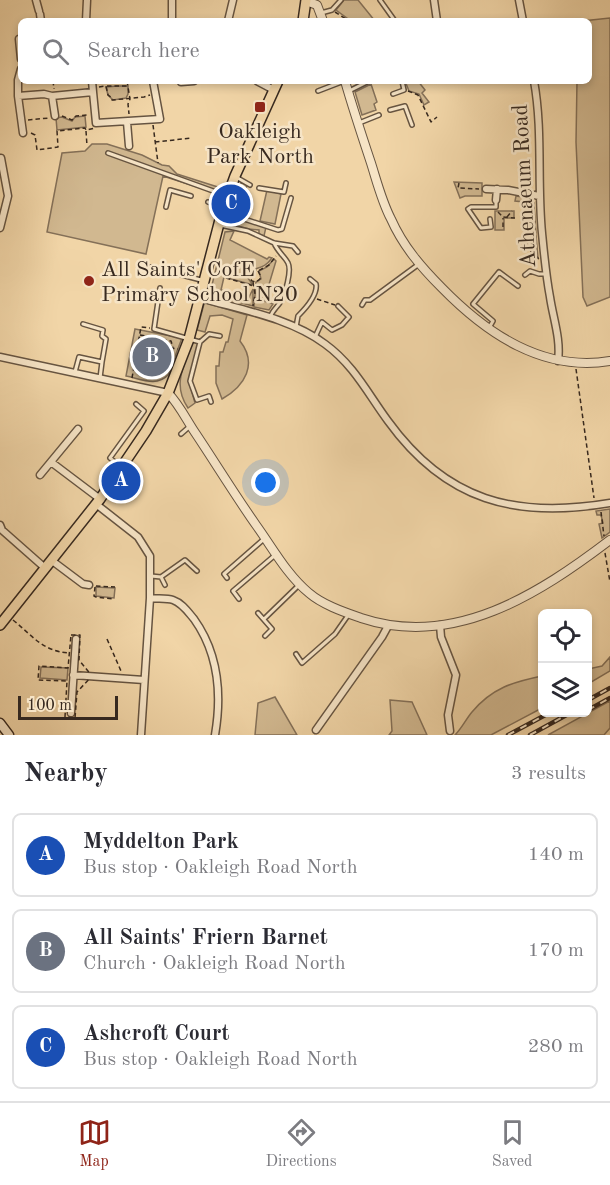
<!DOCTYPE html>
<meta charset="utf-8">
<style>
:root{--surface:#fff;--page:#f2f2f3;--text:#2b2b33;--muted:#7c7c81;--line:#e1e1e2;--accent:#8f2418}
body{margin:0;font-family:"Old Standard TT",serif;background:var(--page);color:var(--text)}
.controls{position:absolute;right:18px;bottom:18px;display:grid;overflow:hidden;border-radius:9px;box-shadow:0 3px 9px #0003}
.controls button{width:54px;height:54px;display:grid;place-items:center;padding:0;border:0;border-bottom:2px solid var(--line);background:var(--surface);color:var(--text);font:30px sans-serif}
.scale{position:absolute;left:18px;bottom:15px;width:100px;box-sizing:border-box;padding-left:6px;border:3px solid #37291f;border-top:0;font-size:16px;line-height:21px;white-space:nowrap;color:#37291f;-webkit-text-stroke:4px #f6e4c6;paint-order:stroke}
.you{position:absolute;left:266px;top:483px;width:21px;height:21px;margin:-15px;border:4px solid #fff;border-radius:50%;background:#1a73e8;box-shadow:0 0 0 9px #1a73e833}
.badge{display:grid;place-items:center;width:39px;height:39px;border-radius:50%;background:var(--accent);color:#fff;font-size:20px;font-weight:700}
.pin{position:absolute;translate:-50% -50%;border:3px solid #fff;box-shadow:0 2px 6px #0006}
.list{margin:0;padding:0;list-style:none}
h2{display:flex;justify-content:space-between;align-items:center;height:78px;margin:0;padding:0 24px;font-size:26px}
h2 small{font-size:20px;font-weight:400;color:var(--muted)}
.list li{display:grid;grid-template-columns:39px 1fr auto;gap:18px;align-items:center;box-sizing:border-box;height:84px;margin:0 12px 12px;padding:0 12px;border:2px solid var(--line);border-radius:9px}
.list b{display:block;font-size:22px;white-space:nowrap}
.list p{margin:0;font-size:20px;white-space:nowrap;color:var(--muted)}
.list em{font-size:20px;font-style:normal;color:var(--muted)}
.icon{flex:none;width:33px;height:33px;fill:none;stroke:currentColor;stroke-width:2;stroke-linecap:round;stroke-linejoin:round}
.map{position:relative;flex:none;width:610px;height:735px;overflow:hidden}
.search{position:absolute;background:var(--surface);box-shadow:0 3px 9px #0003;left:18px;right:18px;top:18px;height:66px;display:flex;align-items:center;gap:15px;box-sizing:border-box;padding:0 21px;border-radius:9px;color:var(--muted);font-size:22px}
.sheet{height:366px;background:var(--surface)}
nav{display:flex;justify-content:space-around;align-items:center;box-sizing:border-box;height:84px;border-top:2px solid var(--line);background:var(--surface);font-size:16px;color:var(--muted)}
nav a{display:grid;justify-items:center;gap:3px}
nav .on{color:var(--accent)}
.map>svg:first-child{display:block}
.green{fill:#d1b890;stroke:#847058;stroke-width:1.5}
.lines{fill:none;stroke-linecap:round;stroke-linejoin:round}
.service-casing{stroke:#665441;stroke-width:6}
.minor-casing{stroke:#665441;stroke-width:9}
.tertiary-casing{stroke:#665441;stroke-width:10}
.secondary-casing{stroke:#37291f;stroke-width:11}
.primary-casing{stroke:#37291f;stroke-width:12}
.path{stroke:#37291f;stroke-width:1.5;stroke-dasharray:4.5 3;stroke-linecap:butt}
.service{stroke:#f6e4c6;stroke-width:3}
.minor{stroke:#f6e4c6;stroke-width:6}
.tertiary{stroke:#f6e4c6;stroke-width:8}
.secondary{stroke:#f6e4c6;stroke-width:8}
.primary{stroke:#f1d5a7;stroke-width:9}
.rail-casing{stroke:#37291f;stroke-width:4.5}
.rail{stroke:#f6e4c6;stroke-width:2;stroke-dasharray:7;stroke-linecap:butt}
.poi-dot{fill:#8f2418;stroke:#f6e4c6;stroke-width:2}
.labels{text-anchor:middle;stroke-width:5;stroke-linejoin:round;paint-order:stroke}
.poi-label{font-size:22px;fill:#37291f;stroke:#f6e4c6}
.street-label{font-size:22px;fill:#37291f;stroke:#f6e4c6}
</style>
<div class="map">
<svg width="610" height="735" viewBox="0 0 610 735">
<rect width="100%" height="100%" fill="#f1d5a7"/>
<filter id="stains"><feTurbulence type="fractalNoise" baseFrequency=".00333" numOctaves="4"/><feColorMatrix values="0 0 0 0 .2 0 0 0 0 .09 0 0 0 0 .02 0 0 0 .5 -.17"/></filter>
<radialGradient id="worn" r=".72"><stop offset=".6" stop-color="#630" stop-opacity="0"/><stop offset="1" stop-color="#630" stop-opacity=".3"/></radialGradient>
<path class="green" d="M344 0H358L375 21H351L336 10Z
M610 18V297L587 306 583 297 576 142 577 81H589V21H582Z
M405 81H418L425 90 422 93 429 102 424 105 419 94 409 91Z
M371 84 377 102 374 104 376 110 362 115 355 92Z
M117 86H128V94L126 98 113 100 108 95 106 87Z
M85 116 86 127 57 130 56 118 62 117 72 121 75 117Z
M92 144H107L142 155 162 165 169 166 177 174 221 188 219 194 163 176 146 254 47 232 62 153 85 151Z
M241 182 247 185 240 214 230 210Z
M454 182 482 183V196H465L460 198Z
M267 190 281 194 275 224 260 221Z
M516 196 529 198 534 203 536 233H527V208H524V202L515 201Z
M495 211H514V218H504V230H495Z
M230 215 266 227 264 236 259 234V230L249 229 227 223Z
M234 231 230 240 267 259 269 257 272 258C265 268 259 267 250 271L248 278 253 285 224 277 221 290 249 297 253 289V306L215 296 211 289 225 232Z
M527 235H536L538 258 525 245 527 243Z
M274 259 276 261 264 301 273 304 269 310 254 307 256 282 261 279 259 271 267 267Z
M206 303 247 315 240 341C258 364 245 386 222 399L216 383V366H219L220 352H223L226 342H228L233 319 222 315 210 316 205 332 197 330 204 304Z
M135 329 182 338 168 375C157 387 141 379 126 376Z
M192 342 199 343 189 381 195 403 188 408C172 385 184 366 192 342Z
M610 509V532L602 538 599 524 603 523 601 515H597L596 511Z
M96 587 115 588 114 598 96 596Z
M610 657V671L588 684V669L602 666Z
M41 667 68 668 67 680 40 678Z
M542 676V708L491 735H455C462 728 466 719 472 712 492 688 513 682 542 676Z
M275 697 297 735H255L258 703Z
M390 700 412 702 427 735H389L392 731Z
M610 701V728L604 735H548Z"/>
<g class="lines">
<g class="service-casing">
<path id="service" d="M380 0 395 21
M321 13 332 10 341 0
M318 91 344 81
M349 91 369 81
M393 94 404 90 402 81
M390 110 405 106 412 125
M359 123 379 115
M108 153 227 196
M236 177 250 185
M259 188 284 192 286 183
M208 202 223 207
M166 207 170 190 191 196
M223 212 278 230 282 229 291 198
M490 219 491 227 481 228 468 209 471 207H496V200
M220 225 248 231 274 243 293 246 298 252
M151 267 201 280
M525 275 530 271 539 274H546
M160 288 154 329 200 342
M362 305 365 300H370L419 264
M270 318C272 310 277 308 281 301 285 294 292 271 288 263 285 257 278 252 274 243
M83 324 103 330 102 336 106 339 102 362
M296 327 298 316C306 308 318 295 316 284L310 279
M489 328 493 321 473 304 499 272 518 286
M315 337 322 322 332 330 342 325 349 317 338 306
M75 372 79 357 102 362 100 378
M211 402 209 396 197 400 190 381 200 342 209 334 220 336
M181 434 189 427
M121 467 110 458 144 411 136 404
M151 576 161 577 185 560 197 571
M161 577 165 585
M227 578 224 574 264 539
M239 599 233 591 274 556
M258 613 272 629 265 636
M264 619 299 585
M296 654 302 663 335 634 349 614"/>
</g>
<g class="minor-casing">
<path id="minor" d="M36 0 39 11
M172 0V21
M434 0 437 21
M519 0 523 21
M40 14 41 21
M86 21 87 0
M228 21 233 0
M21 39H19L21 59
M21 69 18 80V96L44 94 52 96 55 116
M92 81 93 92
M257 81 274 90
M534 81C543 131 537 182 542 233 544 254 546 276 550 297 553 318 561 339 558 361
M181 82 194 81
M18 96 23 133
M52 96 93 92 96 123 160 119 153 81
M127 122 129 146
M486 189 508 190 539 196
M496 200 497 189
M0 228 8 196 1 158
M201 298C242 310 290 318 325 344 354 365 368 394 388 421 446 501 515 519 610 503
M0 357 168 393
M51 462 100 499
M40 475 78 429
M96 504 138 537 150 556V598L141 735
M0 525 2 530 45 568
M51 560 83 584 89 585
M150 598C157 599 167 598 173 600 182 603 188 612 194 619 219 654 222 694 215 735
M440 625 441 637 456 675 448 715 450 731
M73 675 144 680
M71 713 76 639
M316 730 382 637 388 626"/>
</g>
<g class="tertiary-casing">
<path id="tertiary" d="M306 1 317 5 323 21
M345 81C353 109 362 136 371 163 377 182 382 202 391 219 403 246 421 267 442 288 487 334 543 372 610 361
M168 393C179 404 187 421 196 434 216 464 235 495 256 525 272 547 287 575 309 593 323 605 344 612 361 618 454 649 539 594 610 540"/>
</g>
<g class="secondary-casing">
<path id="secondary" d="M0 723 9 735"/>
</g>
<g class="primary-casing">
<path id="primary" d="M303 21 306 0
M0 625 100 499 146 431 168 393 189 339 222 212 235 176 278 81"/>
</g>
<path class="path" d="M335 12 349 21
M53 81 54 89
M127 81 130 99 128 104 129 114
M107 86H127
M99 87 106 86 108 95 112 98V100L144 97 150 95
M408 91 418 95 431 122 437 117
M62 116 72 120 76 116 87 115
M28 120 49 118
M153 125 158 163
M86 131 87 146
M31 133 35 135 37 150 58 147 57 131 85 128 86 130 95 128
M155 142 192 138
M459 183 458 188 479 189
M498 212 503 217 515 218
M507 217 512 211
M503 227V218
M527 234H535
M525 245 539 259
M258 271 260 275V279L256 282 252 281 249 277 250 272 254 270 258 271 269 265 276 256
M226 278 254 286
M253 282 255 294 253 306
M317 299 335 305
M140 335 171 341 173 348
M170 348 178 349
M576 369 594 498
M132 378 141 327 150 328
M601 512 604 536
M605 553 610 582
M96 586 115 587
M95 587 94 596 96 597 114 599
M13 620C33 636 42 651 69 653
M71 635H80L79 660 92 676 77 692 75 718 65 717 67 681 38 680 39 666 68 668Z
M107 639 121 671"/>
<use href="#service" class="service"/>
<use href="#minor" class="minor"/>
<use href="#tertiary" class="tertiary"/>
<use href="#secondary" class="secondary"/>
<use href="#primary" class="primary"/>
<g class="rail-casing">
<path id="rail" d="M588 700 610 688
M588 710 610 698
M508 735 551 712
M530 735 572 712"/>
</g>
<use href="#rail" class="rail"/>
</g>
<g class="poi-dot">
<rect x="254" y="101" width="12" height="12" rx="3"/>
<circle cx="89" cy="281" r="6"/>
</g>
<g class="labels">
<g class="poi-label">
<text x="260" y="138">Oakleigh<tspan x="260" dy="25">Park North</tspan></text>
<text x="101" y="276" text-anchor="start">All Saints' CofE<tspan x="101" dy="25">Primary School N20</tspan></text>
</g>
<g class="street-label">
<text transform="translate(523 186) rotate(-93)" y="8">Athenaeum Road</text>
</g>
</g>
<rect width="100%" height="100%" filter="url(#stains)"/>
<rect width="100%" height="100%" fill="url(#worn)"/>
</svg>
<div class="controls">
<button><svg class="icon" aria-label="locate" viewBox="0 0 24 24"><circle cx="12" cy="12" r="6"/><path d="M12 2v4M12 18v4M2 12h4M18 12h4"/></svg></button>
<button><svg class="icon" aria-label="layers" viewBox="0 0 24 24"><path d="M12 4l9 5-9 5-9-5zM3 14l9 5 9-5"/></svg></button>
</div>
<div class="scale">100 m</div>
<div class="you"></div>
<div class="pin badge" style="left:121px;top:481px;background:#1a4fb4">A</div>
<div class="pin badge" style="left:152px;top:357px;background:#6b7280">B</div>
<div class="pin badge" style="left:231px;top:204px;background:#1a4fb4">C</div>
<div class="search"><svg class="icon" aria-label="search" viewBox="0 0 24 24"><circle cx="10" cy="10" r="6"/><path d="M15 15l6 6"/></svg>Search here</div>
</div>
<section class="sheet">
<h2>Nearby<small>3 results</small></h2>
<ul class="list">
<li><span class="badge" style="background:#1a4fb4">A</span><div><b>Myddelton Park</b><p>Bus stop · Oakleigh Road North</p></div><em>140 m</em></li>
<li><span class="badge" style="background:#6b7280">B</span><div><b>All Saints' Friern Barnet</b><p>Church · Oakleigh Road North</p></div><em>170 m</em></li>
<li><span class="badge" style="background:#1a4fb4">C</span><div><b>Ashcroft Court</b><p>Bus stop · Oakleigh Road North</p></div><em>280 m</em></li>
</ul>
</section>
<nav>
<a class="on"><svg class="icon" aria-label="map" viewBox="0 0 24 24"><path d="M3 6l6-2 6 2 6-2v14l-6 2-6-2-6 2zM9 4v14M15 6v14"/></svg>Map</a>
<a><svg class="icon" aria-label="directions" viewBox="0 0 24 24"><path d="M12 3l9 9-9 9-9-9zM9 14v-3h6M13 9l2 2-2 2"/></svg>Directions</a>
<a><svg class="icon" aria-label="saved" viewBox="0 0 24 24"><path d="M7 4h10v16l-5-4-5 4z"/></svg>Saved</a>
</nav>
